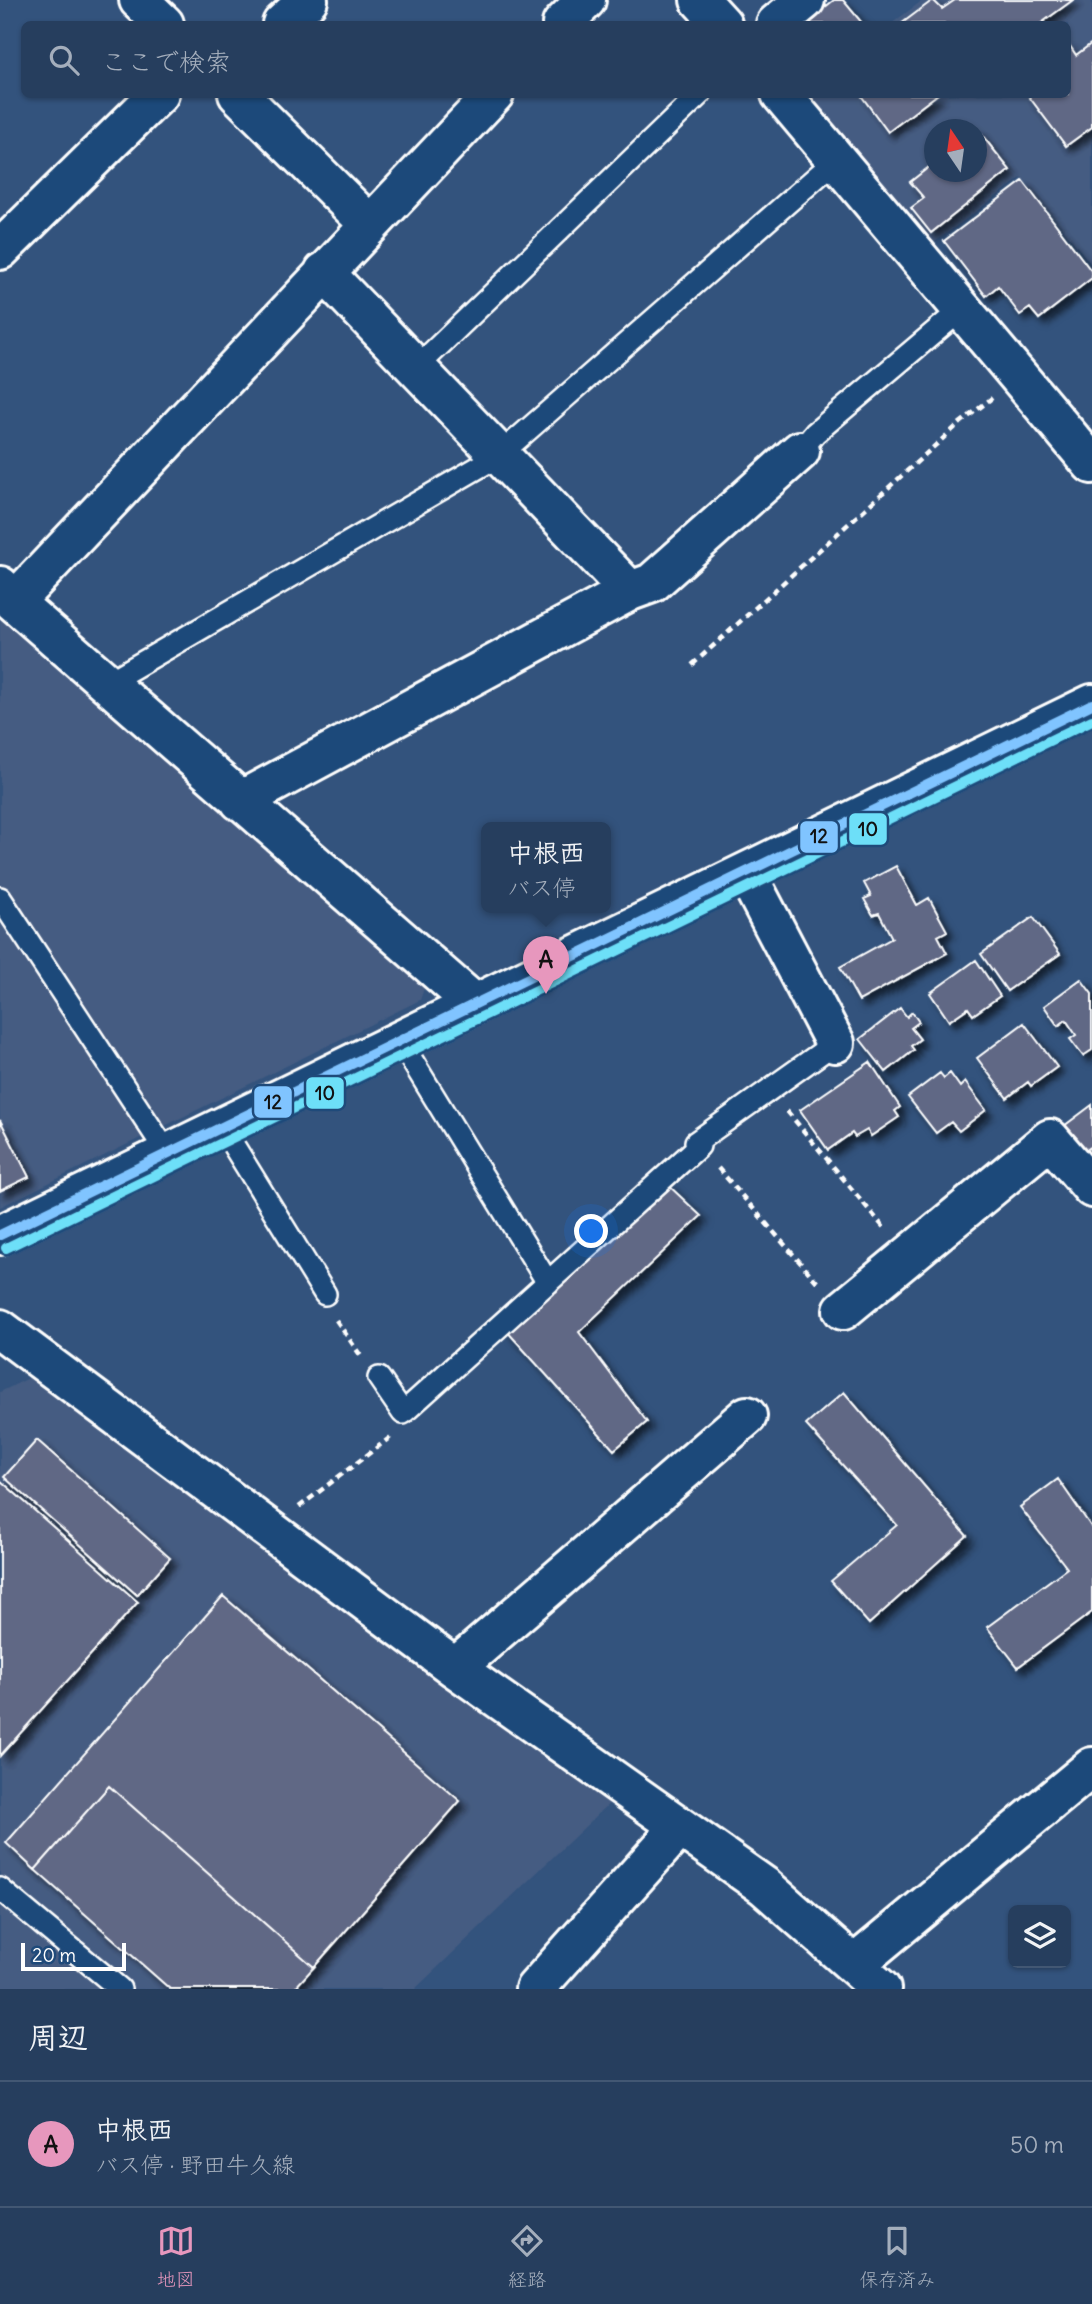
<!DOCTYPE html>
<html lang="ja">
<meta charset="utf-8">
<style>
:root{--surface:#263e5e;--page:#2e4564;--text:#f1f3f6;--muted:#a4aebc;--line:#425773;--accent:#e797bd}
body{margin:0;font-family:Delius,"Klee One",sans-serif;background:var(--page);color:var(--text)}
.controls{position:absolute;right:21px;bottom:21px;display:grid;overflow:hidden;border-radius:10px;box-shadow:0 2px 5px #0004}
.controls button{width:63px;height:63px;display:grid;place-items:center;padding:0;border:0;border-bottom:2px solid var(--line);background:var(--surface);color:var(--text);font:35px sans-serif}
.compass{position:absolute;left:924px;top:119px;width:63px;height:63px;border-radius:50%;background:var(--surface);box-shadow:0 2px 5px #0004;rotate:347deg}
.scale{position:absolute;left:21px;bottom:18px;width:105px;box-sizing:border-box;padding-left:7px;border:4px solid #fff;border-top:0;font-size:19px;line-height:24px;white-space:nowrap;color:#fff;-webkit-text-stroke:5px #1f4a7a;paint-order:stroke}
.you{position:absolute;left:592px;top:1232px;width:24px;height:24px;margin:-18px;border:5px solid #fff;border-radius:50%;background:#1a73e8;box-shadow:0 0 0 10px #1a73e833}
.badge{display:grid;place-items:center;width:46px;height:46px;border-radius:50%;background:var(--accent);color:#111;font-size:23px;font-weight:700}
.pin{position:absolute;translate:-50% -58px;filter:drop-shadow(0 2px 4px #0008)}
.pin::after{content:'';position:absolute;top:37px;width:24px;height:21px;background:inherit;clip-path:polygon(0 0,100% 0,50% 100%)}
.popup{position:absolute;left:481px;top:822px;width:130px;height:91px;box-sizing:border-box;display:grid;place-content:center;border-radius:10px;background:var(--surface);filter:drop-shadow(0 2px 5px #0005);font-size:23px;white-space:nowrap;color:var(--muted)}
.popup b{font-size:26px;color:var(--text)}
.popup::after{content:'';position:absolute;left:50%;top:100%;margin-left:-14px;border:14px solid transparent;border-top-color:var(--surface)}
.list{margin:0;padding:0;list-style:none}
h2{display:flex;justify-content:space-between;align-items:center;height:91px;margin:0;padding:0 28px;font-size:30px}
h2 small{font-size:23px;font-weight:400;color:var(--muted)}
.list li{display:grid;grid-template-columns:46px 1fr auto;gap:21px;align-items:center;box-sizing:border-box;height:126px;padding:0 28px;border-top:2px solid var(--line)}
.list b{display:block;font-size:26px;white-space:nowrap}
.list p{margin:0;font-size:23px;white-space:nowrap;color:var(--muted)}
.list em{font-size:23px;font-style:normal;color:var(--muted)}
.icon{flex:none;width:38px;height:38px;fill:none;stroke:currentColor;stroke-width:2;stroke-linecap:round;stroke-linejoin:round}
.map{position:relative;flex:none;width:1092px;height:1989px;overflow:hidden}
.search{position:absolute;background:var(--surface);box-shadow:0 2px 5px #0004;left:21px;right:21px;top:21px;height:77px;display:flex;align-items:center;gap:18px;box-sizing:border-box;padding:0 24px;border-radius:10px;color:var(--muted);font-size:26px}
.sheet{height:217px;background:var(--surface)}
nav{display:flex;justify-content:space-around;align-items:center;box-sizing:border-box;height:98px;border-top:2px solid var(--line);background:var(--surface);font-size:19px;color:var(--muted)}
nav a{display:grid;justify-items:center;gap:4px}
nav .on{color:var(--accent)}
.map>svg:first-child{display:block}
.built{fill:#455c82;fill-rule:evenodd}
.building{fill:#616885;stroke:#fff;stroke-width:2;filter:url(#shadow)}
.lines{fill:none;stroke-linecap:round;stroke-linejoin:round}
.lane-casing{stroke:#fff;stroke-width:26}
.street-casing{stroke:#fff;stroke-width:44}
.primary-casing{stroke:#fff;stroke-width:44}
.path{stroke:#fff;stroke-width:4.5;stroke-dasharray:7 5;stroke-linecap:butt}
.lane{stroke:#1f4a7a;stroke-width:21}
.street{stroke:#1f4a7a;stroke-width:38}
.primary{stroke:#1f4a7a;stroke-width:38}
.bus-1-casing{stroke:#1f4a7a;stroke-width:16}
.bus-2-casing{stroke:#1f4a7a;stroke-width:16}
.bus-1{stroke:#80c4ff;stroke-width:10}
.bus-2{stroke:#6ddff8;stroke-width:10}
.line-badge{stroke:#1f4a7a;stroke-width:2.5}
.pale-badge-label{font-size:19px;text-anchor:middle;font-weight:bold;fill:#111}
</style>
<div class="map">
<svg width="1092" height="1989" viewBox="0 0 1092 1989">
<defs>
<filter id="shadow"><feDropShadow dx="6" dy="6" stdDeviation="3.5" flood-color="#0009"/></filter>
</defs>
<rect width="100%" height="100%" fill="#33537d"/>
<filter id="ink" filterUnits="userSpaceOnUse"><feTurbulence type="fractalNoise" baseFrequency=".0143" numOctaves="2"/><feDisplacementMap in="SourceGraphic" scale="14" xChannelSelector="R" yChannelSelector="G"/><feConvolveMatrix kernelMatrix="1 2 1 2 8 2 1 2 1" color-interpolation-filters="sRGB"/></filter>
<g filter="url(#ink)">
<path class="built" d="M923 0H1092V265L1021 178 931 245 804 95 1068 94V24H891ZM934 130H976V172H934Z
M0 606 426 983 420 1000 0 1207Z
M33 1376 615 1798 415 1989H0V1392Z"/>
<path class="building" d="M834 0H843L863 24H804Z
M933 0 942 9 955 0H1073L1040 24H901Z
M1068 43 1076 55 1092 43V127L1066 146 1027 94H1068Z
M860 94H938L888 132Z
M977 129 1010 170 931 233 911 208 924 198 910 182 934 163V172H976Z
M1023 181 1092 272V278L1039 319 1030 308 1020 315 998 286 986 296 944 241Z
M896 866 917 905 929 898 947 931 938 936 947 953 859 1001 840 967 892 938 879 913 873 915 864 899 871 896 864 883Z
M1033 917 1060 954 1007 991 981 954Z
M976 960 1000 996 973 1015 968 1008 949 1021 930 993Z
M1081 979 1092 994V1050L1083 1056 1070 1039 1076 1035 1066 1020 1058 1026 1044 1006Z
M900 1008 907 1017 912 1012 919 1022 911 1028 920 1039 911 1046 914 1050 886 1072 860 1039Z
M1024 1023 1057 1067 1031 1086 1028 1082 1007 1098 977 1058Z
M870 1062 900 1107 895 1111 899 1117 871 1136 867 1130 855 1137 852 1133 828 1150 800 1110Z
M940 1073 944 1078 950 1073 960 1087 965 1082 986 1110 959 1131 951 1122 936 1133 908 1097Z
M1092 1105V1146L1079 1155 1060 1129Z
M0 1120 29 1177 0 1191Z
M666 1183 701 1216 579 1332 647 1422 614 1450 505 1329Z
M844 1392 967 1536 869 1624 831 1581 897 1525 806 1425Z
M37 1440 170 1558 137 1595 4 1477Z
M1058 1479 1092 1528V1612L1018 1667 987 1627 1067 1568 1020 1507Z
M0 1480 138 1602 0 1756Z
M223 1596 460 1801 314 1967 109 1786 35 1870 6 1843Z
M109 1786 314 1967 294 1989H170L35 1870Z"/>
<g class="lines">
<g class="lane-casing">
<path id="lane" d="M416 368 700 94
M800 451 815 433 962 309
M107 683 498 456 835 161
M0 898 168 1154
M400 1041 548 1283
M222 1127 325 1294
M379 1378 403 1413 699 1146 696 1142 835 1043
M0 1889 120 1989"/>
</g>
<g class="street-casing">
<path id="street" d="M139 0 164 24
M700 0 722 24
M282 24 308 0
M562 24 586 0
M776 24 805 0
M238 94 369 224
M781 94 1092 464
M0 250 159 94
M324 272 630 591
M0 586 14 602 475 1004
M14 602 494 94
M240 801 630 591 652 583 800 451
M746 873 835 1043
M843 1310 1050 1139 1092 1188
M0 1329 455 1668 764 1886 881 1989
M455 1668 747 1416
M854 1965 1092 1767
M535 1989 680 1827"/>
</g>
<g class="primary-casing">
<path id="primary" d="M0 1235 1092 704"/>
</g>
<path class="path" d="M692 665 959 424 992 398
M787 1111 885 1229
M718 1168 818 1283
M336 1320 363 1359
M299 1507 392 1436"/>
<use href="#lane" class="lane"/>
<use href="#street" class="street"/>
<use href="#primary" class="primary"/>
<g class="bus-1-casing">
<path id="bus-1" d="M0 1235 1092 704"/>
</g>
<g class="bus-2-casing">
<path id="bus-2" d="M6 1248 1092 720"/>
</g>
<use href="#bus-1" class="bus-1"/>
<use href="#bus-2" class="bus-2"/>
</g>
</g>
<g class="line-badge">
<rect x="848" y="812" width="40" height="34" rx="7" fill="#6ddff8"/>
<rect x="799" y="820" width="40" height="34" rx="7" fill="#80c4ff"/>
<rect x="305" y="1076" width="40" height="34" rx="7" fill="#6ddff8"/>
<rect x="253" y="1085" width="40" height="34" rx="7" fill="#80c4ff"/>
</g>
<g class="pale-badge-label">
<text x="868" y="836">10</text>
<text x="819" y="843">12</text>
<text x="325" y="1100">10</text>
<text x="273" y="1109">12</text>
</g>
</svg>
<div class="controls">
<button><svg class="icon" aria-label="layers" viewBox="0 0 24 24"><path d="M12 4l9 5-9 5-9-5zM3 14l9 5 9-5"/></svg></button>
</div>
<svg class="compass" viewBox="-18 -18 36 36"><path d="M0-13l5 13h-10z" fill="#e53935"/><path d="M0 13l5-13h-10z" fill="#a4aebc"/></svg>
<div class="scale">20 m</div>
<div class="you"></div>
<div class="pin badge" style="left:546px;top:994px">A</div>
<div class="popup"><b>中根西</b>バス停</div>
<div class="search"><svg class="icon" aria-label="search" viewBox="0 0 24 24"><circle cx="10" cy="10" r="6"/><path d="M15 15l6 6"/></svg>ここで検索</div>
</div>
<section class="sheet">
<h2>周辺<small></small></h2>
<ul class="list">
<li><span class="badge">A</span><div><b>中根西</b><p>バス停 · 野田牛久線</p></div><em>50 m</em></li>
</ul>
</section>
<nav>
<a class="on"><svg class="icon" aria-label="map" viewBox="0 0 24 24"><path d="M3 6l6-2 6 2 6-2v14l-6 2-6-2-6 2zM9 4v14M15 6v14"/></svg>地図</a>
<a><svg class="icon" aria-label="directions" viewBox="0 0 24 24"><path d="M12 3l9 9-9 9-9-9zM9 14v-3h6M13 9l2 2-2 2"/></svg>経路</a>
<a><svg class="icon" aria-label="saved" viewBox="0 0 24 24"><path d="M7 4h10v16l-5-4-5 4z"/></svg>保存済み</a>
</nav>
